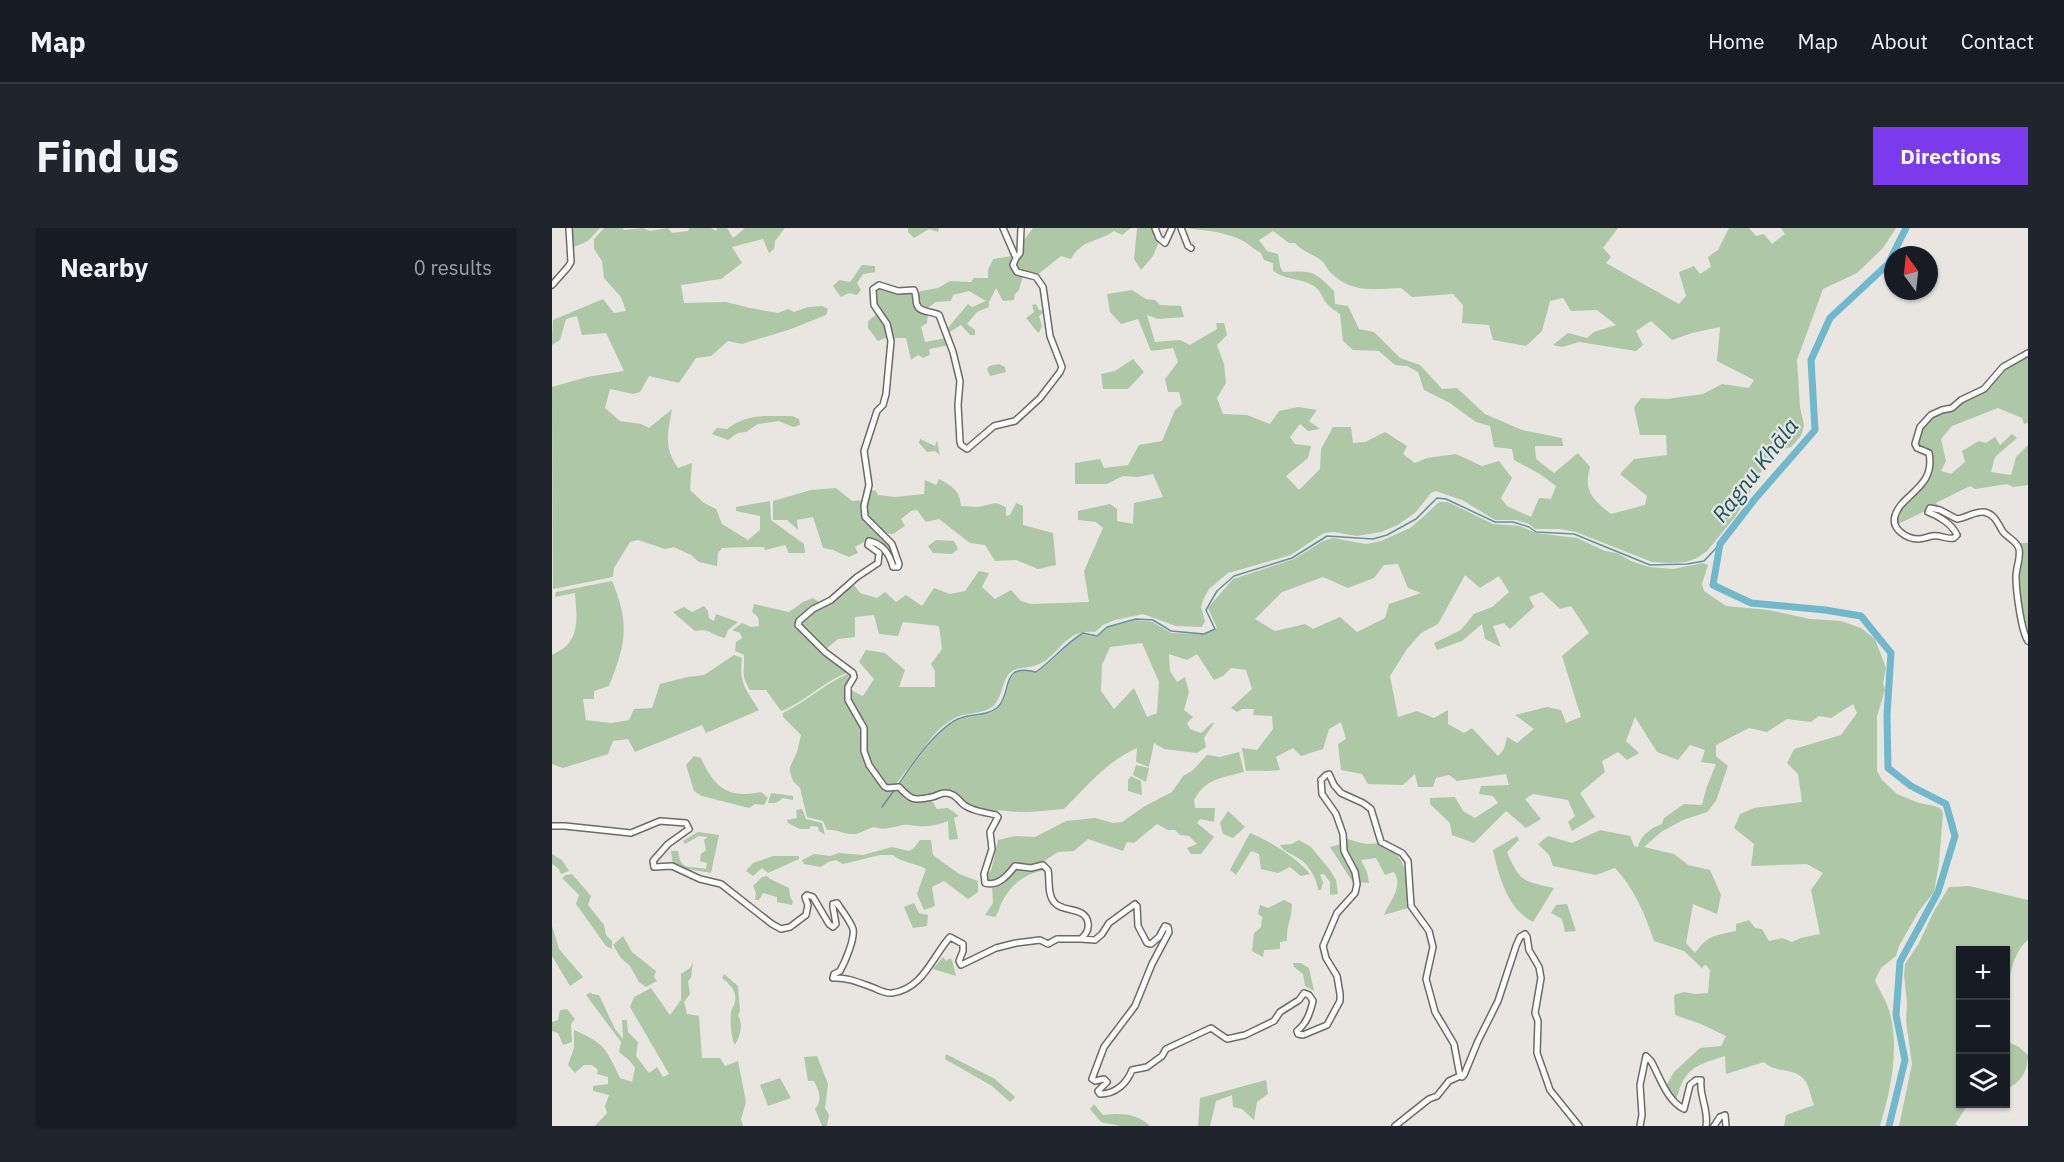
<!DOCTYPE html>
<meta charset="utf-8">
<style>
:root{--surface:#171b24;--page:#20242c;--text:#f1f3f6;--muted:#9ea1a6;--line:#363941;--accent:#7c3aed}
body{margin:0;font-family:"IBM Plex Sans",sans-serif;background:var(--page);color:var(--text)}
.controls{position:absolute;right:18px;bottom:18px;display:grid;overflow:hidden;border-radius:0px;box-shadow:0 2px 4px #0004}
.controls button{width:54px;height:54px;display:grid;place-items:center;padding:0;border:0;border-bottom:2px solid var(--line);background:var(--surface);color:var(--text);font:30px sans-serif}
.compass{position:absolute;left:1332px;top:18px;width:54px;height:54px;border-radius:50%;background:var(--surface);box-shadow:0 2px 4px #0004;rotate:345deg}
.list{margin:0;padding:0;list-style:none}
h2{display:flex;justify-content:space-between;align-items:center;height:78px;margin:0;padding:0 24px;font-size:26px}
h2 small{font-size:20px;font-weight:400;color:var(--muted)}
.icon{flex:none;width:33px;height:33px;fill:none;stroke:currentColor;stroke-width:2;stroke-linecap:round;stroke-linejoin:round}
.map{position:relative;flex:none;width:1476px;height:898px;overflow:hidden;border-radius:0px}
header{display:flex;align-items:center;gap:36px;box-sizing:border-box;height:84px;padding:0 30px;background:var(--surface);border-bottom:2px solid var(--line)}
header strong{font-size:28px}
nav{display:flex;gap:33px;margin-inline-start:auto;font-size:21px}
.intro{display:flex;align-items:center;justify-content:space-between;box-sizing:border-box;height:144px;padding:0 36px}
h1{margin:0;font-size:42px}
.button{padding:15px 27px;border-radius:0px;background:var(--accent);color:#fff;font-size:21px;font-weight:700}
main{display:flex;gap:36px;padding:0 36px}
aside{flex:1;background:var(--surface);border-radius:0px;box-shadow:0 2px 4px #0004}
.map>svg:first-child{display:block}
.green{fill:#aec7a7;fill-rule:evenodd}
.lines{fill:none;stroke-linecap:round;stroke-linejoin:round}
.stream{stroke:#6192a0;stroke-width:1.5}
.river{stroke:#71b8cc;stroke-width:7}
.minor-casing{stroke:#6e6a67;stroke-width:8}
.minor{stroke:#fff;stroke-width:5}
.labels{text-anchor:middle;stroke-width:4.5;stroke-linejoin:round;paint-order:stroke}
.water-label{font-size:22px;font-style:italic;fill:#165362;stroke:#e9e5e1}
</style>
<header>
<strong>Map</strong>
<nav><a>Home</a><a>Map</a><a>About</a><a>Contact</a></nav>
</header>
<div class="intro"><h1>Find us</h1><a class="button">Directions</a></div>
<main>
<aside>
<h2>Nearby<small>0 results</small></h2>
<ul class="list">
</ul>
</aside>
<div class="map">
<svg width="1476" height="898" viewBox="0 0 1476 898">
<rect width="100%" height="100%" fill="#e9e5e1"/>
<path class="green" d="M18 0H48L36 13 20 20Z
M52 0H71L72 2 91 0 98 3 116 0 120 5 136 3 137 0H159L164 3 165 0H175L181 10 193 0H233L223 13 222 21 217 25 211 11 180 19 190 35 169 51 129 57 132 75 174 74 198 80 226 85 236 81 242 84 256 79 270 78 276 81 274 87 239 101 190 116 176 113 159 128 144 130 127 155 97 148 88 164 81 166 58 161 53 180 68 193 89 196 97 200 120 181C116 206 111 218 126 240L140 235 138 262 152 275 164 281 170 296 196 312 208 302V288L184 283V279L218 273 219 292 252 316 253 325H237L233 317 213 322 212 319C197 319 184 319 170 320L166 325 165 338 147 334 139 327 122 319 113 321 86 312 78 314 62 340 61 349 1 361 0 159 35 149 72 143 54 105 30 107 25 88 14 91 8 112 0 117 1 92 51 71 62 85 74 83 69 69 52 50 50 33 42 21V11Z
M356 0H387L386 4 377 1 362 10 356 4Z
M481 0H579L570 7 562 3C545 15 530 11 519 31L509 28 484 48 465 43 462 37 470 15Z
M585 0H601L607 14 601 28 589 42 582 31Z
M632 0H1066L1051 20 1059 29 1054 35 1127 76 1134 68 1127 44 1142 38 1148 46 1159 39 1156 29 1166 22 1177 0H1197L1204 8 1212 6 1220 16 1233 6 1229 0H1344L1331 20 1305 45 1271 61 1245 132 1248 179 1252 197 1249 208 1239 219 1222 223 1216 228 1213 240 1203 250 1198 265 1183 289 1155 323 1145 330 1134 334 1117 335 1100 334 1024 304 1008 301H983L977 296 964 292H943L910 272 884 263 879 265 864 284 846 297 829 304 805 308 782 304 772 305 739 327 676 345 657 361 652 370 649 379 653 393 650 399 624 398 591 386 563 392 551 397 543 404C511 400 508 430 482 438 472 441 463 438 456 447 450 455 450 468 443 476 432 488 413 483 401 491 380 504 378 514 364 531 357 540 350 547 344 556L336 558 315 530 313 499 297 471V461L311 468 322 451 307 434 314 422 333 425 353 442 347 459H383V443L379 436 390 421 387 398 351 394 346 408 327 406 322 387 303 389V409L286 411 274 421 247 395 302 357 308 365 325 370 333 364 344 374 354 367 370 378 382 360 398 366 413 363 427 343 437 345 430 359 443 371 459 362 469 373 479 376 537 374 532 343 551 300 544 294 526 292V283L558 276 565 281V293L581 296 582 275 611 269 601 246 585 249 571 248 555 256H523V235L548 231 552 240 576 237 587 217 610 213 623 182 630 176 627 164H616L613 151 626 134 621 120 599 123 586 91 569 96 558 84 555 66 580 62 594 71 603 72 608 77 629 78 632 89 606 91 595 87 603 114 628 112 638 117 665 101 664 95H672L675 107 665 117 672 136 674 155 665 170 671 186 695 187 718 196 727 183 746 179 765 182 757 193 768 201 756 203 748 196 738 209 743 216 759 218 756 230 734 248 747 262 768 241 769 221 781 199H799L801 215 813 214 833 204 855 218 851 226 863 235 875 230 904 226 930 238 947 233 960 250 949 270 955 278 979 289 987 270 999 271 1004 258 988 246 962 232 960 221 942 219 938 198 924 194 898 175 872 162 866 144 855 138 843 137 827 123 801 122 791 113 788 86C784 83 779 80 776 77 770 71 770 63 762 58 750 50 736 53 721 43V35L712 32 709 25C703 22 699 18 693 14 676 4 652 2 632 0ZM721 3 737 15H743C751 24 761 26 770 33 773 36 775 41 778 44 800 66 821 61 849 60L860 69 901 66 911 77 910 95 937 97 941 112 974 118 990 103 998 73 1011 70 1019 83 1045 82 1064 97 1042 104 1035 110 1016 105 1001 117 1010 119 1027 114 1084 123 1091 117 1084 103 1099 93 1120 112 1140 105 1168 99 1165 133 1202 152 1197 160 1170 156 1151 166 1115 171 1089 170 1082 179 1088 207H1114L1115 227 1082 231 1068 246 1095 268 1093 277 1059 286C1041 272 1031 263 1038 239L1026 225 1002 245 984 231 983 218H1011L1010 210 970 202 933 186 905 160 890 161 868 137 848 130 822 104 807 101 796 78 783 76 782 63C761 42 761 43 731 44L728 38 726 26 715 23 707 12Z
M460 28 462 31 460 35 471 47 467 62 463 66 462 72 451 73 444 60 437 74V79L425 84 415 96 423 102V107H418L409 97 396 105 395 101 416 76 420 79 434 73 417 63 401 67 399 73 384 74 373 82 367 78 365 67 369 63 386 60 398 53 419 54 422 50H436V42L441 31Z
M310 37 323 38V44L311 46 305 55 309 62 305 67 297 65 289 69 281 58 287 52 298 54Z
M330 59 361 64 363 75 376 85 375 95 369 99 373 114 395 110 398 117 377 121 378 127 371 130 366 127 359 132 354 110H340L326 82 322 66Z
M484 76 487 82H489L491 85 487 88 490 98 487 105C481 100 479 95 474 90L482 84 480 77Z
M325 86 332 94 338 108 326 113 316 100V93Z
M1476 126V195L1472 196 1470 190 1446 180 1400 198 1389 211 1394 233 1389 243 1399 246 1413 234 1410 223 1427 213 1434 215 1443 209 1448 217 1460 206 1465 210 1443 229 1439 244 1459 247 1464 229 1476 217V257L1461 259 1455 256 1423 261 1418 258 1384 275 1387 279 1378 278 1373 283 1346 296 1344 292C1353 267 1383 263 1380 226L1367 218 1365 214 1368 205 1377 192 1387 184 1434 162 1452 141Z
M581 131 592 144 576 161H551L549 146 563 143Z
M447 136 453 139 454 144 438 148 435 141 437 138Z
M212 188H240L247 191 248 197 241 199 227 193 206 196 194 204 186 205 176 212 160 206 165 200 175 201C187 192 197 189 212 188Z
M368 211 383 218 385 212 388 227 383 223 375 224 367 215Z
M387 251C400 258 408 263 409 278L426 279 444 275 454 279V288L458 287 464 275 471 278V297L501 305 504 337 486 341 464 332 443 333 433 317 418 315 387 291 374 294 365 282 359 283 349 291 353 298 341 306 330 305 315 287 313 278 318 262 324 263 326 267 343 269 372 266 373 252 384 257Z
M284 260 300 273 312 272 310 283 341 320 336 322 332 318 317 311 303 319 306 325 297 329 281 322 271 320 261 289 245 292 246 302 235 292H221V273L259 262Z
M887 274H896L941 296 968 298 984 305 1025 310 1053 323 1065 325 1079 333 1097 339 1121 341 1151 335 1156 337 1150 356 1152 363 1174 378 1217 382 1258 391 1289 393 1309 400 1323 411 1334 440 1331 455 1333 462 1325 488V543L1330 552 1345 566 1367 575 1383 578 1389 581 1391 585 1387 635 1382 664 1367 683 1347 718 1344 728 1329 740 1323 752C1327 762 1334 772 1337 782 1348 820 1339 861 1328 898H1232L1234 887 1262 877C1259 870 1258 861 1254 854 1244 838 1226 847 1212 834L1174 846 1173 828C1142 838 1132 840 1124 873L1114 858 1122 844 1148 820 1169 818 1174 808 1149 796 1123 787 1122 767 1132 764 1143 766 1156 765 1158 742 1154 737 1151 738V741L1132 723 1102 713C1093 686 1082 660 1063 640L1044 647 1001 638 997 627 986 616 996 608 1020 615 1048 602 1078 608 1082 618 1086 619C1088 608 1100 599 1110 596L1112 590 1132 576 1150 577 1154 561 1164 536 1149 534 1153 522 1138 517 1126 532 1105 524 1083 489 1074 513 1087 525 1075 532 1066 524 1050 533 1053 544 1028 565 1043 589 1020 603 1016 594 1023 588 1016 572 981 566 973 571 989 591 974 600 954 583 922 615 900 607 898 595 878 576V570L903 569 911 583 923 590 946 575 941 568 927 566 929 558 957 557 954 546 905 553 897 547 884 550 881 559H866L863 546 851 557 816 556 810 546 789 542 786 516 794 511 789 494 777 501 771 521 749 528 741 520 724 529 728 542C715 544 707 542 694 543L690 520 705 522 721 501 720 488 701 487 702 481H690L685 484 679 480 700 461 694 442 679 440 671 448 662 452 645 426 635 432 617 426 618 443 625 454 633 449 637 464 632 482 641 489 635 495 638 501 649 505 660 495H662L652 510 654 519 645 525 612 521 602 515 597 539 584 534 585 520C555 533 535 558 512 581 487 583 473 586 447 582L443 585C425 582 417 580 404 566L360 570 347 557C359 540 387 500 406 492 419 486 435 490 446 480 462 465 448 436 485 444 502 433 514 417 531 406L545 409 556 399 584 392 601 394 619 405 653 406 665 400 656 380 681 351 742 331 771 313 781 310 814 316 829 313 858 300 871 289ZM846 336 856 360 869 365 837 376 833 390 805 404 788 389 761 401 753 396 723 403 703 391 730 364 771 349 796 360 822 350 832 337ZM913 347 928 360 947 348 957 364 940 379 922 386 909 402 882 415 885 422 910 413 930 396 933 411 949 419 941 398 952 395 958 401 982 379 977 369 990 364 1008 381 1019 378 1037 405 1010 428 1029 489 1014 495 1009 482 995 479 963 487 982 501 965 515 955 509 952 521 946 528 920 500 912 505 896 496V482L882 490 865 483 846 489 838 448 855 421 869 405 886 396ZM590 415 607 454 605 485 595 489 582 460 562 481 549 463 550 437 558 419ZM1301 476 1305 485 1289 507 1242 521 1235 535 1246 546 1250 574 1202 580 1188 586 1182 600 1202 616 1199 638 1255 636 1271 645 1259 662 1268 706 1249 710 1240 714 1230 710 1217 713 1210 701 1203 700 1197 692 1184 696V703C1162 708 1157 706 1143 725L1134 715 1141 676 1165 686 1169 667 1158 642 1136 637 1122 626 1092 619 1109 604 1131 592 1155 584 1164 573 1176 538 1164 528V517L1197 500 1215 504 1235 491 1259 494 1267 488 1279 490Z
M384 312 402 313 406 321 400 326 381 325 376 318Z
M1468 315H1476V409L1473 403 1466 354Z
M60 353C78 396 74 415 57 458L42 463V471H31L34 492 59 495 77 492 82 481 100 480 108 456 135 449 152 447 182 427 190 430C187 456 194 461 207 482L154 505 150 497 83 524 76 511 61 513 56 526 11 540 0 536V427C5 424 12 421 16 416 28 402 24 382 23 365L3 369 4 364Z
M261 370 267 374 254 384 244 396 279 431 298 444C272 452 254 474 229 483L214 462H198C188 446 193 443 192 427L183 423 184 414 190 410 188 405 180 402 190 395 199 399 207 398 206 389 200 384 202 376 237 384 251 374Z
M152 378 156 383 157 390 162 393 164 386 186 394 176 402 173 410C159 407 158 400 143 403L121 384 132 379 140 384Z
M296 446H299L294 459 293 470 307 493 310 502 309 517 314 535 328 556 345 560 355 572 379 571 385 581 396 580 407 588 402 590 406 611 397 612 396 593C386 597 376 599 366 598 361 598 356 596 351 597 341 599 332 603 322 599 313 601 308 607 299 606 290 606 284 601 275 602L271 593 255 589 248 560 241 553 238 544V539L245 524 249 507 231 489V485C254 474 272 456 296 446Z
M687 524 692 544C670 550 654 550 642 572L643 580H663L662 594 648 591 645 595 662 609 649 626H639L635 620 645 616 637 608 628 607 623 602H616L605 596 582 615 575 614 571 623 536 611 522 623 506 624 486 637 468 636 444 653 436 654 434 646 439 643 446 612 463 608 483 609 514 593 543 590 561 595 570 594 593 578 620 564 631 548 640 543 655 527 668 529Z
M142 528 149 530C162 559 175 571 209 564L216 570 212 577 203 576 197 580 150 568 142 563 134 537Z
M584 537 597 540 594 554 581 547Z
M579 548 589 553 590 567 576 563V552Z
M219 565 241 568V572L231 570 224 575H216Z
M250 581 254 591 270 595 273 607 267 603 266 599 259 598 257 601H248L236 595 235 592 245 590 244 582Z
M676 583 693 599 681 610 671 606 668 595Z
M146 604 167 607 159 645C145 642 134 642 121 637L119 623H126C129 644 136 637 154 641L155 635 148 633 149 626 154 622 152 612 156 609 147 608 133 616 131 613Z
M698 605C718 613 745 630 758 646L749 648 738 639 726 645 709 641 707 626 699 623 684 647 678 642Z
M965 608 967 612 955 624C968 655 972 653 1002 660L981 694C955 680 947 649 941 622Z
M793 610C800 612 808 615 815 616 820 616 825 615 829 616 858 627 855 655 856 680L832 687C837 674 852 659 842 644L833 647 824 630 809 632 815 644 817 655 806 654 794 625Z
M368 612H379L381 627 407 646 426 653V664L416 671 392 653 380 659 383 678 372 682 365 666 374 641C364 635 350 635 341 627H328L291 636 284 632 276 634 269 639 252 636 250 632 262 626 278 628 287 625 311 627 340 619 357 623 362 620Z
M747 612 759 619 778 642 784 652 786 666 778 667V654L772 646 768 647 771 654 769 662H766C765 651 758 639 749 632 741 626 733 625 728 617L740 616Z
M789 616C793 630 801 641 804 655L800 653 778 619Z
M0 626 10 632 17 643 9 646 6 640 0 636Z
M221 628H247V631L216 645 210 640 201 648 194 643 201 635Z
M491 638 494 642C474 645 458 656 449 676 447 681 447 684 443 689L433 687 441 675 440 658 464 639Z
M20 646 39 668 36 677 52 697 54 707 60 713V721L54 718 24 676 27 667 10 650 14 647Z
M215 648 218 651 237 660 238 668 241 674 240 677 225 674V669L211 665 207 672H203L204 665 201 658 210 649Z
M1417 658 1476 672V712C1460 725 1458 749 1454 768V722H1408V876H1419L1415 878 1403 896 1406 898H1347L1360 836 1354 793 1355 775 1352 747 1353 736 1367 715 1382 683 1397 659Z
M732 672 740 676C740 690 734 698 735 713L728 714V721L712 722 711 729 700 723 702 705 709 699 710 689 706 686 708 677 716 680Z
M362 675 367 685 376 687 375 698 361 700 352 679Z
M1015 676 1024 703 1013 704 1010 691 999 685 1004 677Z
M0 698 7 721 31 749 18 758 0 728Z
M71 708 80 724 104 743 102 749 105 753 94 759 87 754 78 738 69 730 61 717Z
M391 729 394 733 398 730 400 732 404 748 381 741Z
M141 734 139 750 136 753 138 766 132 774 135 786 147 788 150 830H168L173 838 186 833 194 874 189 891 191 898H43L55 885 53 878 57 867 41 863V858L56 856V849L45 846 46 842 40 837H32L23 845 16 837 22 820V802C53 816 53 819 68 850L80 854 83 840 78 833 67 824 69 814 34 767 39 764 40 766 47 767 63 801 71 811 70 792H75L76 804 86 814 84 828 97 845 105 839 111 849 117 846 78 779 82 769 99 760 118 787 129 772V746L138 740Z
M741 735H749L757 740 762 763 753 758 751 746 742 739Z
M172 746 186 758 188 783 186 787C192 798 188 807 183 817 179 811 178 791 179 784 180 780 182 778 183 774 185 763 178 756 170 750Z
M15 781 23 791 19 796 20 814 11 817 6 805 0 803V794L6 792 8 782Z
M1454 813 1467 819 1476 827C1476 843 1469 855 1454 861Z
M394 826 443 851 463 869 458 874 440 858 393 831Z
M265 828 276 856 273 880 277 887 275 898H270L263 881C271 872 267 863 262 853H256L252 829Z
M228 850 239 870 216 878 208 857Z
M714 852 716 866 705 874 702 892 690 881 681 879 680 867 664 873 658 898H646L648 870Z
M542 876 551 887C567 885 585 885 598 898H569L549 894 538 881Z"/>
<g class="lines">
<path class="stream" d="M346 557C359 538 384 501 406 491 418 485 435 489 446 479 461 464 447 435 484 444 501 432 513 416 531 405L545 408 555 399 584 391 601 392 619 403 652 406 663 401 654 382 665 363 682 348 740 330 775 308 821 311 835 307 864 291 885 270 894 271 943 294H961L977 299 984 304 1022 306 1098 337 1135 336 1152 333 1168 316
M330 579 343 561"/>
<path class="river" d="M1337 898 1353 832 1344 787 1348 734 1386 664 1403 608 1394 576 1359 558 1336 540 1335 487 1339 425 1309 388 1273 382 1199 375 1161 357 1168 316 1202 272 1263 202 1259 132 1278 90 1336 36 1354 0"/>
<g class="minor-casing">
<path id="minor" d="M451 0 464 30 468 25 469 0
M603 0 607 10 613 15 620 0
M629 0 636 18 639 20
M0 57 16 39 19 34 17 0
M1476 125 1451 139 1432 161 1409 172 1400 180 1390 182 1379 187 1368 199 1363 216 1365 220 1377 225C1384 260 1349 266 1343 288 1339 301 1355 311 1366 311 1371 311 1375 309 1380 308 1388 306 1394 312 1402 310L1405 307C1400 296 1387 288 1376 284L1378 280 1388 282 1405 291C1414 290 1423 283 1432 284 1443 286 1446 296 1451 304 1456 310 1465 313 1467 321 1469 330 1464 339 1464 349 1464 362 1469 403 1476 413
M0 598H13L79 605 108 593 134 595 137 601 116 616 101 633 102 639 120 638 148 651 169 656 220 696 229 701 238 699 254 687 256 677 253 669 255 667 261 669 277 696 281 699 284 696 281 679V676L285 675C289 681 299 694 301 701 303 711 293 734 288 743L282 746 281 750C296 749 308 755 322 760 327 762 334 766 340 765 371 761 380 729 398 709L411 716V723L407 733 409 737 444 720 464 715 488 712 496 716 505 711H529C534 706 537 702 536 695 534 678 510 685 502 674 495 666 498 652 496 642L491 637 479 640 463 638C456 647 446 659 433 655L432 646 440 621 438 604 446 589 444 587C433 584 422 584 412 577 406 572 403 565 393 565 388 565 385 568 380 569 361 573 359 572 347 559L335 560 332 558 317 537 312 523V500L296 472V459L302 449 301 445 273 424 246 397 247 393 261 381 279 372 305 349 326 335 327 325 316 317 317 313C331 316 338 327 341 339H346L347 336 340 316 313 289 312 278 317 257 312 223 325 183 331 177 334 166 339 113 335 96 322 77 321 61 327 57 346 63 362 62C365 68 363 71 365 77 368 85 380 83 387 87L401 124 408 153 406 177 408 214 409 217 415 221 442 198 463 193 488 170 508 144 510 139 498 108 491 59 484 49 465 44 461 37 464 30
M529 711 543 712 550 706 557 695 583 676 585 678 586 698 595 715 599 716 607 709 613 698 616 699 617 704 600 736 583 778 552 819 540 851 543 853 552 851 555 854 546 863 548 866C564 866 575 855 580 842L595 839 610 828 614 821 659 800 675 811 693 807 722 793 728 784 747 772 752 765 757 767 761 773C758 785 755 795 745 803L746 806 751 807 775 797 788 773V766L785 748 774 730 771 718 785 685 803 665 805 656 803 644 792 623 791 606 784 586 770 566 769 552 774 547 777 546 782 557 789 565 811 575 819 581 829 614 850 625 856 633 859 678 877 703 881 719 874 751 883 784 902 816 908 848 910 849 912 847 926 813 946 773 964 718 968 709 973 706 975 709 977 722 987 739 989 750 983 785 986 793 985 825 998 862 1027 898
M843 898 877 871 885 868 897 853 908 848
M1088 898 1090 887 1088 857 1094 828 1099 833C1108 849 1115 873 1132 881L1138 857 1144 852H1149C1147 868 1157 882 1154 898
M1162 898 1168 889 1173 887 1174 898"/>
</g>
<use href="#minor" class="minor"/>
</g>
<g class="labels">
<g class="water-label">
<text transform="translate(1203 242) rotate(-52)" y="8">Ragnu Khāla</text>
</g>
</g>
</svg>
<div class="controls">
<button>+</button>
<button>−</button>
<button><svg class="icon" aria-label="layers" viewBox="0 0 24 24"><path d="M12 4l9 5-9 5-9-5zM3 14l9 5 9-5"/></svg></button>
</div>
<svg class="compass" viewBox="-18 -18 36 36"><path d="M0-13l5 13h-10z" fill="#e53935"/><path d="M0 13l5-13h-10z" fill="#9ea1a6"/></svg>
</div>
</main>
